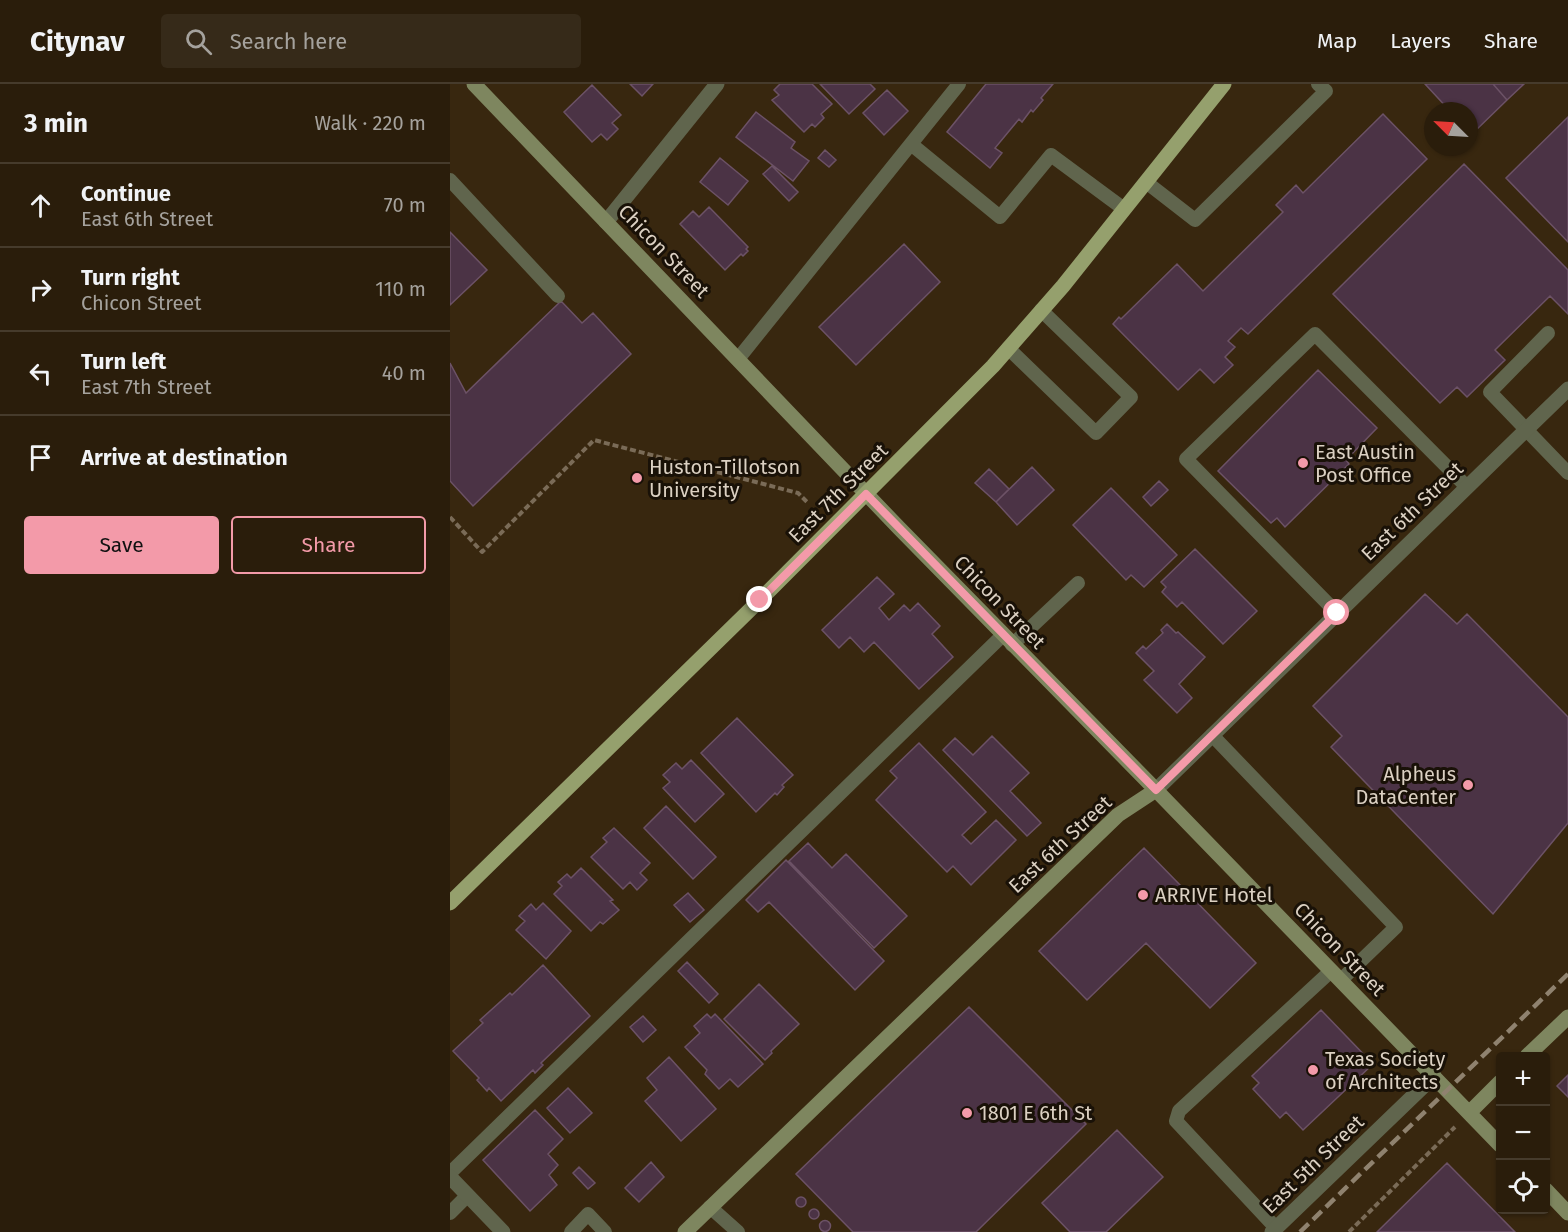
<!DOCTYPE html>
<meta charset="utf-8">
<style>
:root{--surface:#2a1d0b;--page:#362a19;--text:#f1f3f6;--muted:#a5a29d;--line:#463b2c;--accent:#f39aa9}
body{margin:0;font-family:"Fira Sans",sans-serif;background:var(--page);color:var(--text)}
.controls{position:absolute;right:18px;bottom:18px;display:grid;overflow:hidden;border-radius:6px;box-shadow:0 2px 4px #0004}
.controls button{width:54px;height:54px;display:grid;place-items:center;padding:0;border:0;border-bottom:2px solid var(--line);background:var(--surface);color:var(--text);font:30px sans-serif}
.compass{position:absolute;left:974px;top:18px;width:54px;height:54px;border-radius:50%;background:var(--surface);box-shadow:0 2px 4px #0004;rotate:294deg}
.stop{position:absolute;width:18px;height:18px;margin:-14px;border:4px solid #f39aa9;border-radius:50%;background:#fff}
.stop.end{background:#f39aa9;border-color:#fff;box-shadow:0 2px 6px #0008}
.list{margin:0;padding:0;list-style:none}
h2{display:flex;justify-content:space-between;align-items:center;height:78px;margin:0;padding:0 24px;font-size:26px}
h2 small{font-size:20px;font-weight:400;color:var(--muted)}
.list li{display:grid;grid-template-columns:39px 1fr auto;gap:18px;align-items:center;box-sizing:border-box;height:84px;padding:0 24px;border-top:2px solid var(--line)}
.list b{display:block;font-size:22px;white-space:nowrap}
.list p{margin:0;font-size:20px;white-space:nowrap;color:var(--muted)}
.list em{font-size:20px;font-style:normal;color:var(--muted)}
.actions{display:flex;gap:12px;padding:18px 24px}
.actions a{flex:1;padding:14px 0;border:2px solid var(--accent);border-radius:6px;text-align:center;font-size:21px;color:var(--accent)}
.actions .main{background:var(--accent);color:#111}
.icon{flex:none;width:33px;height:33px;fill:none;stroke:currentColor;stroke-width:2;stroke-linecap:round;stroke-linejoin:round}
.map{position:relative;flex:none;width:1118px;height:1148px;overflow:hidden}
header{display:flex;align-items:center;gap:36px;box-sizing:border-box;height:84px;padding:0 30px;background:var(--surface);border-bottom:2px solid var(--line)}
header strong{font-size:28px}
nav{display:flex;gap:33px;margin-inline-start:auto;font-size:21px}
.search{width:420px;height:54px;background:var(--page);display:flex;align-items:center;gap:15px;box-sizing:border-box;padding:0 21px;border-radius:6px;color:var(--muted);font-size:22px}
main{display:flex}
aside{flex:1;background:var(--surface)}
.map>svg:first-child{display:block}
.building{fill:#4b3345;stroke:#6c5266;stroke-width:1.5}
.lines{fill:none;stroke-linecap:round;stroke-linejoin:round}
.path{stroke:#7a6b57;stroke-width:4;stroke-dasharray:6 3;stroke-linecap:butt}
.lane{stroke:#60654d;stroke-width:14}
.street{stroke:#60654d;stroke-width:15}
.secondary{stroke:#7e865f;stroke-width:15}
.primary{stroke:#95a06d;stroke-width:15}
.rail{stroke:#8f826f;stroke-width:4.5;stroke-dasharray:12 6;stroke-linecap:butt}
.route{stroke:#f39aa9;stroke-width:8}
.poi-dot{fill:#f39aa9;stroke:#191107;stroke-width:2}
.labels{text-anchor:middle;stroke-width:6;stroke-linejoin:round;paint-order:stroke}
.street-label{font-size:20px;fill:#dbd0c2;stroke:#191107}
.poi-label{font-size:20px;fill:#dbd0c2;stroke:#191107;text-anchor:start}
</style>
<header>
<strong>Citynav</strong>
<div class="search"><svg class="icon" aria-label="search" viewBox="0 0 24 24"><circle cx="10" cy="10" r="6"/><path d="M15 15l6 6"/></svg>Search here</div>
<nav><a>Map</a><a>Layers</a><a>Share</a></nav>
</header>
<main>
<aside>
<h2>3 min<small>Walk · 220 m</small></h2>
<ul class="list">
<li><svg class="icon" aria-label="ahead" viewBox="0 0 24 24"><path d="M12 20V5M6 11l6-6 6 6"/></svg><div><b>Continue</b><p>East 6th Street</p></div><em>70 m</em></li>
<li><svg class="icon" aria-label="right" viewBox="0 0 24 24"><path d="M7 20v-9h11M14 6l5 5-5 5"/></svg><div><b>Turn right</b><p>Chicon Street</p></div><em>110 m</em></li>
<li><svg class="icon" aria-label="left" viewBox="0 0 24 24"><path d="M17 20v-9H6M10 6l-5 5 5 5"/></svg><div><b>Turn left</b><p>East 7th Street</p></div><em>40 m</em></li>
<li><svg class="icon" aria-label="arrive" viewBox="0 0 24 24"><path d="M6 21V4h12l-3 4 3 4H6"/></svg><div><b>Arrive at destination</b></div></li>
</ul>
<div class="actions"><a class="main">Save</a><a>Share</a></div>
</aside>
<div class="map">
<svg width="1118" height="1148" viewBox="0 0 1118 1148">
<rect width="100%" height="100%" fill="#38270f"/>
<path class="building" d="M180 0H203L192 12Z
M330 0H362L382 20 371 30 374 34 365 43 362 40 354 48 322 16 329 11 324 6Z
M370 0H420L425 5 399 30Z
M536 0H603L591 14 593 16 583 28 581 26 572 38 569 35 545 64 552 69 540 84 497 48Z
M975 0H1043L1057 16 1022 50 1019 47V27H1000Z
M1043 0H1074L1057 16Z
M142 1 171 31 162 39 168 45 157 56 151 50 142 58 114 28Z
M437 6 458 27 434 51 413 29Z
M306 28 345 58 341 64 359 77 343 97 286 53Z
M933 30 977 75 798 250 791 244 778 257 785 263 775 273 783 281 764 299 750 285 728 306 663 240 669 233 671 235 727 180 753 207 833 128 826 121 846 101 853 109Z
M1118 33V158L1056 94Z
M375 66 386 76 379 83 368 74Z
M270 74 298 97 278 121 250 98Z
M1014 80 1118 186V230L1100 212 1045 266 1055 276 1017 313 1007 303 990 319 883 210Z
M322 82 348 108 339 117 313 90Z
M259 123 298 163 296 165 298 167 293 172 291 170 275 186 230 140 243 127 249 133Z
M0 148 37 186 0 221Z
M454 160 490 198 406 281 369 243Z
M111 217 132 239 143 229 181 270 23 422 0 397V279L16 309Z
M868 286 927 344 896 376 899 380 835 443 827 434 821 439 768 387Z
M582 383 604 406 567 441 546 418Z
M539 385 559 405 546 418 525 399Z
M709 397 718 406 701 422 693 413Z
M661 404 727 471 694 503 681 491 676 496 623 441Z
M745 465 807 527 773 560 732 518 727 523 712 508 716 503 711 498Z
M427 493 444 510 429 524 439 536 454 521 460 527 468 519 490 542 482 550 503 573 469 605 424 558 414 568 400 553 389 564 372 546Z
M975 510 1007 540 1017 530 1118 633V739L1043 830 881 663 892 652 863 622Z
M717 540 726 549 728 548 755 573 729 600 742 614 727 629 694 596 704 587 686 569 693 562 696 565 713 549 711 546Z
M287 634 343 691 332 701 334 703 327 711 325 709 306 728 251 669Z
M542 652 579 689 560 707 591 739 577 752 493 666 505 654 523 671Z
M469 659 536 728 512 751 521 760 546 736 566 756 521 801 503 782 497 788 426 716 447 694 440 687Z
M241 676 274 710 245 738 213 704 220 698 213 691 226 679 232 685Z
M216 722 266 773 243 795 194 744Z
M164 744 200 779 190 789 197 796 187 806 180 798 173 805 141 773 157 758 153 754Z
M358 759 382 784 396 770 457 832 424 864 339 777Z
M694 764 806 879 760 924 696 859 637 916 589 867Z
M336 776 434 877 405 906 319 818 308 828 296 816Z
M131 784 163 816 160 817 169 826 153 840 150 838 141 847 104 810 112 802 108 798 117 790 121 794Z
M238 809 254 826 240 838 224 821Z
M93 819 121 847 96 875 66 846 75 837 69 832 81 820 86 826Z
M237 878 268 910 259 919 228 887Z
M93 881 140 932 91 979 93 981 85 989 83 986 51 1017 39 1004 37 1007 27 996 29 994 3 967 33 939 30 936 60 909 62 911Z
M309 900 349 940 321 967 322 969 315 976 274 935Z
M519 923 636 1040 526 1148H403L346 1090Z
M871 926 923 980 853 1046 836 1028 830 1034 803 1005 809 999 802 992Z
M257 930 261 934 265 930 313 980 288 1003 280 995 269 1005 255 990 257 986 235 963 250 949 244 942Z
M193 932 206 946 193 958 180 943Z
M219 973 266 1025 231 1057 195 1017 207 1006 197 994Z
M1118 991V1013L1107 1002Z
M118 1004 142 1029 120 1049 97 1024Z
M85 1026 113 1055 98 1070 108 1081 99 1091 107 1101 80 1127 33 1076Z
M667 1046 713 1093 656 1148H620L592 1119Z
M201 1078 214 1093 189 1118 175 1104Z
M997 1079 1065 1148H927Z
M129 1083 145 1099 138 1105 123 1089Z
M346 1118a5 5 0 1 1 10 0a5 5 0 1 1-10 0Z
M359 1130a5 5 0 1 1 10 0a5 5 0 1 1-10 0Z
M369.5 1142a5.5 5.5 0 1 1 11 0a5.5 5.5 0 1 1-11 0Z"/>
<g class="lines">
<path class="path" d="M0 433 32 468 144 356 348 409 358 419
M899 1148 1005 1043"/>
<path class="lane" d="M461 60 550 133 601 71 674 125
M0 96 108 212
M696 98 745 136 876 7 868 0
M1098 249 1040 308 1118 389
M558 264 646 349 681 313 591 226
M288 275 509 0
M887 529 736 375 865 250 1017 403
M562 561 628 499
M762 651 946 843 891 896
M0 1089 553 551
M260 1123 288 1148
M0 1129 17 1112
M826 1144 726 1037 729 1027 881 887
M121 1148 138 1130 155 1148"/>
<path class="street" d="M156 138 267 0
M706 706 1118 305
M0 1093 53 1148
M822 1148 984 992"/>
<path class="secondary" d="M24 0 449 444 706 706 1050 1061
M1077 972 1118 933
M1019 1029 1050 998
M1096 1106 1118 1129
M235 1148 668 731 706 706"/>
<path class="primary" d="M0 819 310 516 543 282 613 202 774 0"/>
<path class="rail" d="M850 1148 1118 890"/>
</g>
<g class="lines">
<path class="route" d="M310 516 416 410 706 706 887 529"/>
</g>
<g class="poi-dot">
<circle cx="853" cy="379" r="6"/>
<circle cx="187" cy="394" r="6"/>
<circle cx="1018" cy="701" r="6"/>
<circle cx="693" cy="811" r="6"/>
<circle cx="863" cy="986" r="6"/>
<circle cx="517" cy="1029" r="6"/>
</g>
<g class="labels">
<g class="street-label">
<text transform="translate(214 167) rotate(46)" y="7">Chicon Street</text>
<text transform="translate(388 409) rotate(-45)" y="7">East 7th Street</text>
<text transform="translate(962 427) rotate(-44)" y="7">East 6th Street</text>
<text transform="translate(550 518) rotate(46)" y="7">Chicon Street</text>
<text transform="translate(610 760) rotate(-43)" y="7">East 6th Street</text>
<text transform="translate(890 865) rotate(46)" y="7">Chicon Street</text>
<text transform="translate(863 1080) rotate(-44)" y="7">East 5th Street</text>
</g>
<g class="poi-label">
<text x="865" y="375">East Austin<tspan x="865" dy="23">Post Office</tspan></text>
<text x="199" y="390">Huston-Tillotson<tspan x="199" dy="23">University</tspan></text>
<text x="1006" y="697" text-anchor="end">Alpheus<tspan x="1006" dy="23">DataCenter</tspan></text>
<text x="705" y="818">ARRIVE Hotel</text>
<text x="875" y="982">Texas Society<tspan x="875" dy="23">of Architects</tspan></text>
<text x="529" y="1036">1801 E 6th St</text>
</g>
</g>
</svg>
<div class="controls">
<button>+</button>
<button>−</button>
<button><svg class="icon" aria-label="locate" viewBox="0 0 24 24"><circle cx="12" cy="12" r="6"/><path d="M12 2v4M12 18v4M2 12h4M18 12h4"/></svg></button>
</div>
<svg class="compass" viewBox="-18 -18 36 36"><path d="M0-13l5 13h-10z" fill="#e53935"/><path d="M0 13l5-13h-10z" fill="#a5a29d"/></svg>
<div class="stop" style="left:887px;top:529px"></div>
<div class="stop end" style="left:310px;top:516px"></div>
</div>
</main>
